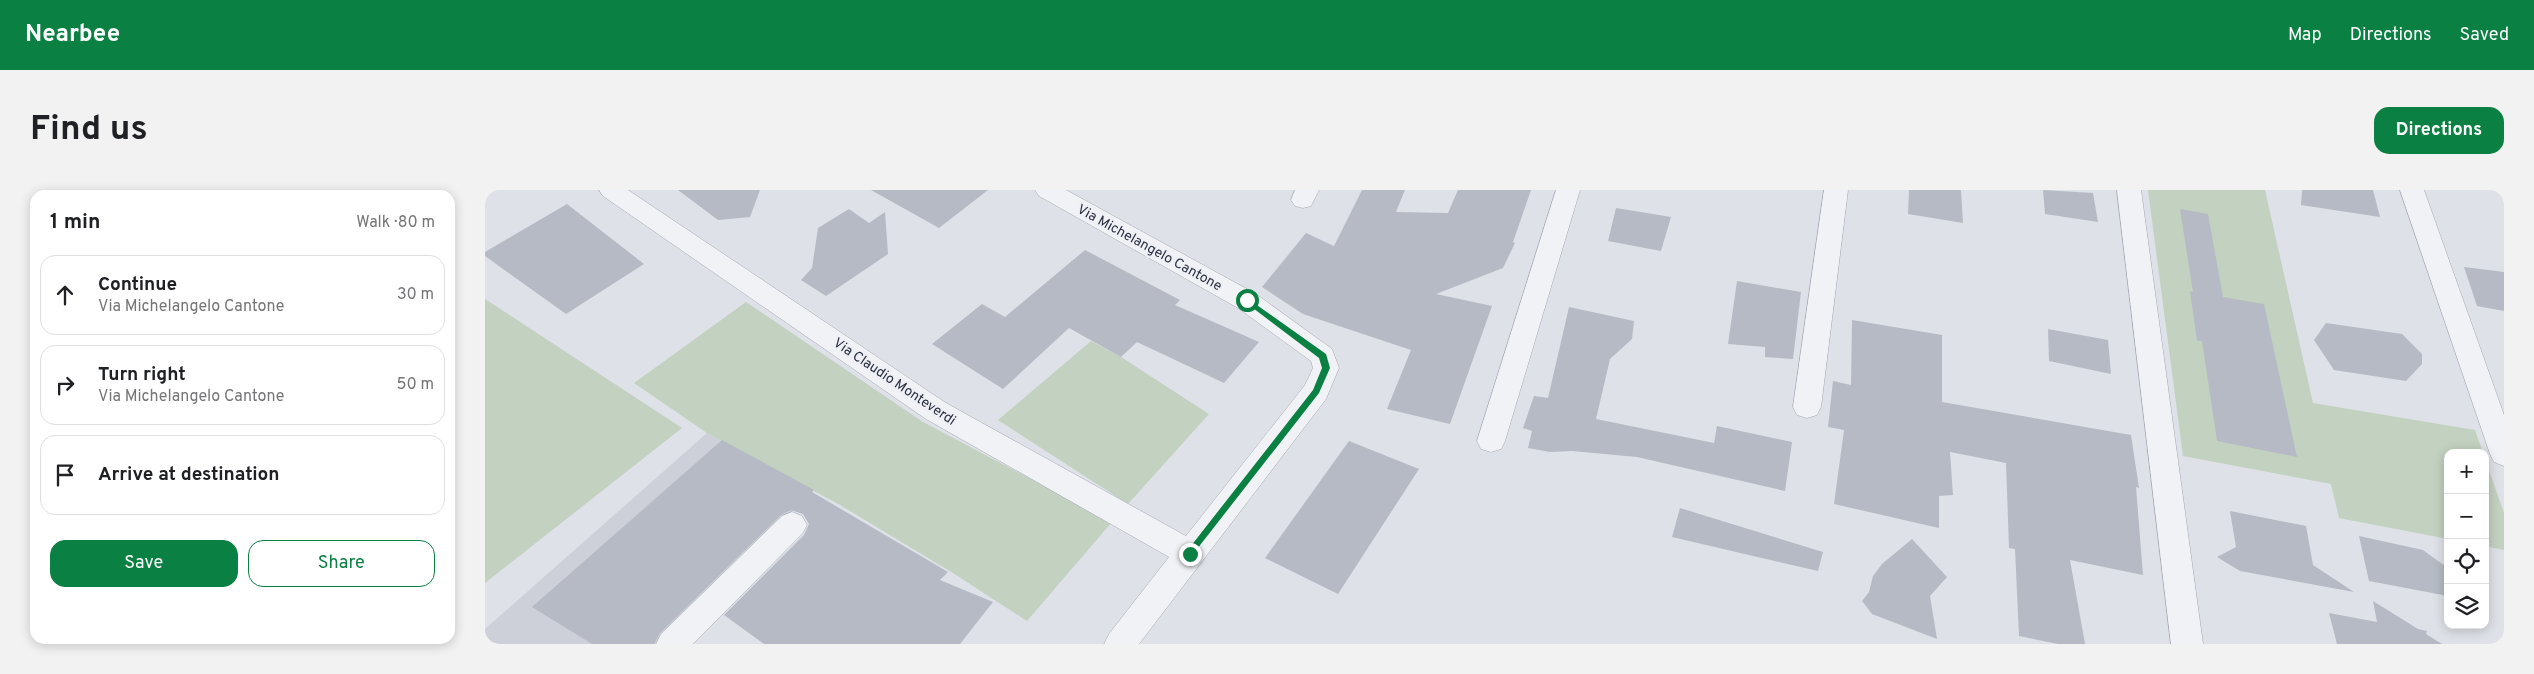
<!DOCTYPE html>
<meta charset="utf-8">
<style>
:root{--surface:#fff;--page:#f2f2f2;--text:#202124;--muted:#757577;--line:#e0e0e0;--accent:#0b8043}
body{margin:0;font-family:Overpass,sans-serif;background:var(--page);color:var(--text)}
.controls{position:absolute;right:15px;bottom:15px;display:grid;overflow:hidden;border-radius:10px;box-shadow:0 2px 12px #0003}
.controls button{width:45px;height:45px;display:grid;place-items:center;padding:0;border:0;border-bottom:1px solid var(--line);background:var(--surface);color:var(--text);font:25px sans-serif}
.stop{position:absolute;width:15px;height:15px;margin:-11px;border:4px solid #0b8043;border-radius:50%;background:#fff}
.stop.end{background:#0b8043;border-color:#fff;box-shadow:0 1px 5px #0008}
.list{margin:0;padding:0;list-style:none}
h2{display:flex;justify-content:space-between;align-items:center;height:65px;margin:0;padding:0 20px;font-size:21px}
h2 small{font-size:16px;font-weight:400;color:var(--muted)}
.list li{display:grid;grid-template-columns:32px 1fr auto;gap:15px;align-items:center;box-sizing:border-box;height:80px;margin:0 10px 10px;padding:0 10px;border:1px solid var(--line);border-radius:15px}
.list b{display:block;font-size:19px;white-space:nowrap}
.list p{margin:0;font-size:16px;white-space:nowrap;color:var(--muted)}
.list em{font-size:16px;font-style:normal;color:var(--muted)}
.actions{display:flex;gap:10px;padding:15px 20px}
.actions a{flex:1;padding:11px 0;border:1px solid var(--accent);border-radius:15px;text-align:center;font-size:18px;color:var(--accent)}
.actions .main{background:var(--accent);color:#fff}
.icon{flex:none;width:28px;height:28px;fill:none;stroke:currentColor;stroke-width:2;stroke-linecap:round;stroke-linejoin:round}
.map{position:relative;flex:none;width:2019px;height:454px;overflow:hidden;border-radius:15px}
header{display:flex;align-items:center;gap:30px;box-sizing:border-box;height:70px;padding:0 25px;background:var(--accent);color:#fff}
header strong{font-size:24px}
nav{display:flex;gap:28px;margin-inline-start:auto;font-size:18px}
.intro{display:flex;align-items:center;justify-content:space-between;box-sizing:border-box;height:120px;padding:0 30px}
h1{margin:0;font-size:35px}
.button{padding:12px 22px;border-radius:15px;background:var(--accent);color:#fff;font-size:18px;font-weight:700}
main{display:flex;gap:30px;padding:0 30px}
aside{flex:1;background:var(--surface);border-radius:15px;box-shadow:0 2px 12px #0003}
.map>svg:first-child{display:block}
.built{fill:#cdd0d9}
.green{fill:#c3d1c0}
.building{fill:#b6bac4}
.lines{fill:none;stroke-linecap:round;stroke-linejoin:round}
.minor-casing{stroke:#a4a8b1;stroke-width:1}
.minor{fill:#f1f2f6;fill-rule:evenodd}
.route{fill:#0b8043}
.labels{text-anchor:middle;stroke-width:5;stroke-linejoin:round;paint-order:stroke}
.street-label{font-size:14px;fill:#282e3e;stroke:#eef0f5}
</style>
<header>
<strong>Nearbee</strong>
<nav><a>Map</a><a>Directions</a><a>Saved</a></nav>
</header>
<div class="intro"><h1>Find us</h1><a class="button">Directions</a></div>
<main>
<aside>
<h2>1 min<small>Walk · 80 m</small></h2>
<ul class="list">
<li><svg class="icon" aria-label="ahead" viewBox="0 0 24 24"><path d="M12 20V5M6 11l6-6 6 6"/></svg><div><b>Continue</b><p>Via Michelangelo Cantone</p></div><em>30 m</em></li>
<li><svg class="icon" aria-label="right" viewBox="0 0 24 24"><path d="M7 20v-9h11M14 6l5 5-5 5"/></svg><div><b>Turn right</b><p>Via Michelangelo Cantone</p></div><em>50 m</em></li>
<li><svg class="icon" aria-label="arrive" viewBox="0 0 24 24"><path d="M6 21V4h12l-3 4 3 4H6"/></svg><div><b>Arrive at destination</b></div></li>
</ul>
<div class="actions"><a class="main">Save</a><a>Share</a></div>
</aside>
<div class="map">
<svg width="2019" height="454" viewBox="0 0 2019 454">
<rect width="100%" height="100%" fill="#dee1e7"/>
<path class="built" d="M222 243 329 300 171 454H0V439Z"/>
<path class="green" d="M1663 0H1780L1828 213 1990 240 1998 263H1963V349L1854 328 1846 294 1698 266Z
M0 109 197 238 0 393Z
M261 112 438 232 627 332 542 431 468 383 355 315 222 243 149 193Z
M606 151 636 167 724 224 643 314 513 230Z
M2000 269 2019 323V360L2000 356Z"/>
<path class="building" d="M193 0H275L265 27 233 30Z
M386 0H503L454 38Z
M877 0H920L911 22 963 23 973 0H1046L1028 52 1030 53 1018 78 951 104 1007 116 965 234 902 219 926 160 818 124 777 97 821 43 849 56Z
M1424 0H1476L1478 33 1423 24Z
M1558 0 1608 3 1613 32 1560 24Z
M1817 0H1888L1895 27 1816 15Z
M82 14 159 74 81 124 0 66V62Z
M1131 18 1186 27 1176 61 1123 51Z
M364 19 384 33 400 22 403 64 341 106 316 90 327 78 333 38Z
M1695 19 1723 24 1738 107 1779 114 1812 267 1732 251 1717 151H1712L1705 101 1708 102Z
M600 60 695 110 690 115 774 152 739 193 652 152 636 167 584 138 518 199 447 154 497 114 520 127Z
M1979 77 2019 82V121L1992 116Z
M1252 91 1316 102 1308 169 1280 167V157L1243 154Z
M1084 117 1149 131 1147 149 1125 169 1111 229 1229 253 1232 236 1307 252 1300 301 1152 267 1087 261 1065 262 1043 258 1047 241 1038 238 1049 206 1063 208Z
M1367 130 1457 145V212L1646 245 1654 298 1651 297 1658 385 1585 370 1600 454H1573L1534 446 1530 359 1524 358 1521 273 1465 262 1468 305 1454 306V338L1349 314 1359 240 1343 237 1348 191 1366 195Z
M1841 133 1917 144 1937 164V174L1921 191 1849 180 1829 150Z
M1563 139 1623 150 1626 184 1564 171Z
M237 250 329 300 327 302 463 382 455 390 508 412 475 454H279L239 425 319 345 324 334 318 324 306 320 296 325 175 443 169 454H107L47 417Z
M864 251 934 279 853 404 780 368Z
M1195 318 1338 362 1333 381 1187 347Z
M1745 321 1821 336 1828 375 1869 402 1755 381 1732 367 1751 357Z
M1874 346 1938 360 1960 376 1963 406 1884 391Z
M1427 349 1462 387 1445 406 1452 449 1387 424 1377 411 1384 402 1388 386 1397 374Z
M1888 411 1933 439 1942 441 1941 444 1957 454H1852L1844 423 1892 432Z"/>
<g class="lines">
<g class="minor-casing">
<path id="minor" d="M114 0H143L461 213 701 346 820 195 828 178 826 171 753 118 554 6 550 0H581L771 104 847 159 854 178 841 209 654 454H619L624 444 684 367 441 229 118 6Z
M810 0H834L826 16 818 18 810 16 806 10Z
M1071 0H1095L1020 251 1016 259 1006 262 996 259 992 251Z
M1339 0H1363L1336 217 1332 225 1322 228 1312 225 1308 217Z
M1632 0H1656L1718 454H1686Z
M1915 0H1939L2019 225V276L2009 272 2005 264Z
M307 322 317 326 322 335 317 344 208 454H171L176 444 297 326Z"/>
</g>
<use href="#minor" class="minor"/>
</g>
<path class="route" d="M762 108 841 164 845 178 834 203 705 368 700 364 702 361 828 200 837 178 834 168 760 112V109Z"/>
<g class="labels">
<g class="street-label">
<text transform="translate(665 57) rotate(29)" y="5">Via Michelangelo Cantone</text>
<text transform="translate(410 191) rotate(34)" y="5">Via Claudio Monteverdi</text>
</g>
</g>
</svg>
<div class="controls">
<button>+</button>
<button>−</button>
<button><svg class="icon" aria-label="locate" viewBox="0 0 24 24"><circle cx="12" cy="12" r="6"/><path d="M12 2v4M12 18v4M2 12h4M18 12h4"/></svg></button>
<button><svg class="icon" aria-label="layers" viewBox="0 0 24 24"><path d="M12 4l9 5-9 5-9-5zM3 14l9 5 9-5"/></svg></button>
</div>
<div class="stop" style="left:762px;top:110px"></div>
<div class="stop end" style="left:705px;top:364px"></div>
</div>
</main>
